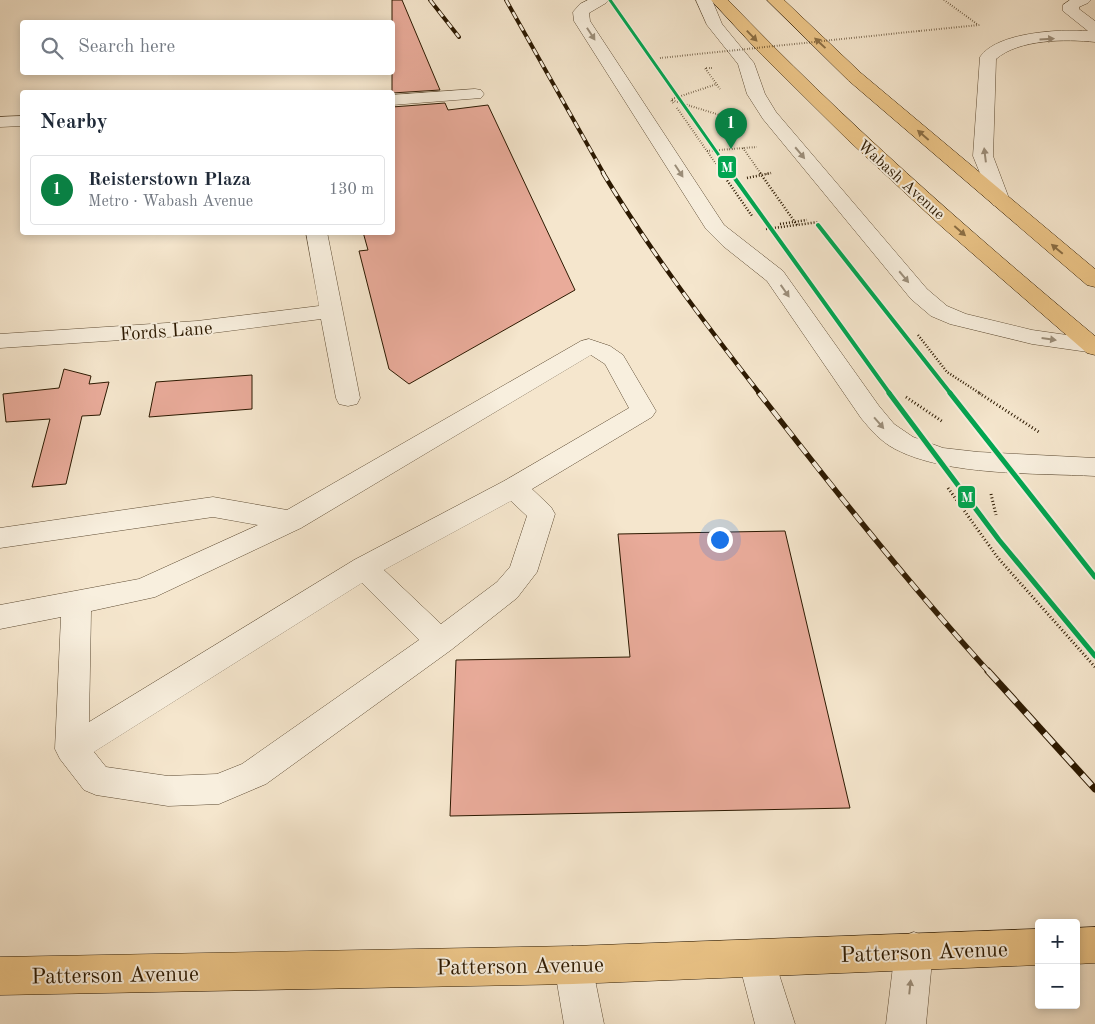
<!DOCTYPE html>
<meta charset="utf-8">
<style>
:root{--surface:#fff;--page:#f2f2f3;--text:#1f2937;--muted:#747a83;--line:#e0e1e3;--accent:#0b8043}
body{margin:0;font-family:"Old Standard TT",serif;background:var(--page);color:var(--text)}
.controls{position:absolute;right:15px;bottom:15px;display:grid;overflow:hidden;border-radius:5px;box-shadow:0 2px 8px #0003}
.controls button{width:45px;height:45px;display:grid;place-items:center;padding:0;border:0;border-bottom:1px solid var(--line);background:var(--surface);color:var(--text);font:25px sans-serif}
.you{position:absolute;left:719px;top:539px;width:18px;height:18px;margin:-12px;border:4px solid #fff;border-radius:50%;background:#1a73e8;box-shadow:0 0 0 8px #1a73e833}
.badge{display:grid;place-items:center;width:32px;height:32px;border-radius:50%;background:var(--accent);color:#fff;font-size:16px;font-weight:700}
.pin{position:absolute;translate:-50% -41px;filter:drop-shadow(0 1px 2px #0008)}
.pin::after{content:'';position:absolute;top:26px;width:18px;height:15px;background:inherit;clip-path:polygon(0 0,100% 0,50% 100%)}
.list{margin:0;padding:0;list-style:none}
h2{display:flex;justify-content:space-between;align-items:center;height:65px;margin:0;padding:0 20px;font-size:21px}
h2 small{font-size:16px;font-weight:400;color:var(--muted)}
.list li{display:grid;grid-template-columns:32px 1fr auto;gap:15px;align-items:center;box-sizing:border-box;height:70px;margin:0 10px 10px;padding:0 10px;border:1px solid var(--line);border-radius:5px}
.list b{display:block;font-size:19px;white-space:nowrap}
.list p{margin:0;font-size:16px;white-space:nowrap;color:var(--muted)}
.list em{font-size:16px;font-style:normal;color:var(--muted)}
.icon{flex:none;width:28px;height:28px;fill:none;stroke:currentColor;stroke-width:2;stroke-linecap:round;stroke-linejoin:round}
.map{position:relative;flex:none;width:1095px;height:1024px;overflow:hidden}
.search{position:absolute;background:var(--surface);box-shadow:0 2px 8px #0003;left:20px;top:20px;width:375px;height:55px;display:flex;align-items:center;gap:12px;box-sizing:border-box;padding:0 18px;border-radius:5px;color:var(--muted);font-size:19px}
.panel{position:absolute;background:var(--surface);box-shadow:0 2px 8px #0003;left:20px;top:90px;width:375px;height:145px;border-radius:5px}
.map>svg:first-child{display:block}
.building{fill:#e9ab9a;stroke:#2c1901}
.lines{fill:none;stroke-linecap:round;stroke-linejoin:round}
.minor-casing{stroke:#5e4c34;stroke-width:1}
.major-casing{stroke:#2c1901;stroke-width:1}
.path-far2{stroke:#2c1901;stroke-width:2;stroke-dasharray:0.5 2;stroke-linecap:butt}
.path-far1{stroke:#2c1901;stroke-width:2.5;stroke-dasharray:1 2;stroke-linecap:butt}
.path{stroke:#2c1901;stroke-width:3;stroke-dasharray:1 2.5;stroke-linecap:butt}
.minor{fill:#f8efde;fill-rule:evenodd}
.major{fill:#eac386;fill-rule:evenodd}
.rail-far3-casing{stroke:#2c1901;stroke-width:4}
.rail-far2-casing{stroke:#2c1901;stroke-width:4.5}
.rail-far1-casing{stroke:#2c1901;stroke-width:5.5}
.rail-casing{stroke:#2c1901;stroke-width:7}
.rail-far3{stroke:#f8efde;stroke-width:2.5;stroke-dasharray:7;stroke-linecap:butt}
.rail-far2{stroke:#f8efde;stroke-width:3;stroke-dasharray:9;stroke-linecap:butt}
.rail-far1{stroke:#f8efde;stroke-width:4;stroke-dasharray:11;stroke-linecap:butt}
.rail{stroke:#f8efde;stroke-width:5;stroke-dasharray:14;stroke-linecap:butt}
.path-bridge{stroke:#2c1901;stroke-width:2;stroke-dasharray:0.5 2;stroke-linecap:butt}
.metro-1-far2-casing{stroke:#f8efde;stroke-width:5.5}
.metro-1-far1-casing{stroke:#f8efde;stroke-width:7}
.metro-1-casing{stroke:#f8efde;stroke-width:9}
.metro-1-far2{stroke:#00a651;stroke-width:3}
.metro-1-far1{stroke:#00a651;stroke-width:4}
.metro-1{stroke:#00a651;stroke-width:5}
.oneway{fill:#9c8f7b}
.oneway2{fill:#8b6e44}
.labels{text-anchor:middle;stroke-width:4;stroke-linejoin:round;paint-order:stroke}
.far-street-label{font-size:16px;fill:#2c1901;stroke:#f8efde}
.street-label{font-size:19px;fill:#2c1901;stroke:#f8efde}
.near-street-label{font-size:22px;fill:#2c1901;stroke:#f8efde}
.line-badge{stroke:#f8efde;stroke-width:2}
.badge-label{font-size:14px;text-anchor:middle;font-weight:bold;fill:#fff}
</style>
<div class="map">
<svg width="1095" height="1024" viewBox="0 0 1095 1024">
<rect width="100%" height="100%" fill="#f5e6cd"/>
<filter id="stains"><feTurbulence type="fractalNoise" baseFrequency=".004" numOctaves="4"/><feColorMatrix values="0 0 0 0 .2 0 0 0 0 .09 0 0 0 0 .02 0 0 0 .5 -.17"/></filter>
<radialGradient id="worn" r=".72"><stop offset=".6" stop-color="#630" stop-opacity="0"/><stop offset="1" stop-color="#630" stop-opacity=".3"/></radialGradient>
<path class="building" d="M392 0H402L440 90 392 93Z
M445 103 448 110 488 105 575 290 409 384 389 369 359 251 368 250 363 232H392V107Z
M64 369 91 376 89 384 109 382 100 415 82 416 66 484 32 487 50 419 6 422 3 394 59 388Z
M252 375V409L149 417 156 382Z
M785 531 850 808 450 816 456 660 630 657 618 534Z"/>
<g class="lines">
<g class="minor-casing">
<path id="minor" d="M588 0H609L606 3 589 13 590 21 724 225 783 271 879 406 894 424 913 437 943 448 978 452 1095 458V476C1036 473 946 476 895 449 880 441 871 430 861 418L767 281 723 246 706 229 574 21 573 12 580 4Z
M696 0H712L722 24 754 63 765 94 776 112 927 289 947 306 966 314 1032 330 1095 339V353L1032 344 950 324 931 316 911 299 763 119 747 94 738 64 707 25Z
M1070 0H1091L1088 3 1079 7V9L1095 21V42C1066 39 1019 39 996 59L993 156 1010 201 1007 205 1000 207 993 205 973 156 980 57C997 32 1060 29 1088 31L1063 11V5Z
M475 89 481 90 484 94 481 98 392 105V95Z
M22 116V126L0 127V117Z
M306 232H327L360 398 357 404 348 406 339 404 336 398 321 319 197 335 0 348V334L197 321 319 306Z
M589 339 610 346 623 355 656 411 652 417 532 489 551 507 555 514 537 572 517 598 451 650 266 784 219 804 168 806 96 795 84 790 60 759 55 749 61 617 0 629V605L139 579 258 525 213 517 0 548V528L213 497 287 510 581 341ZM591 355 605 364 629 408 504 481 354 560 89 722 91 611 155 597 301 528ZM511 501 527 516 510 567 497 582 441 624 384 570ZM362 583 419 640 242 764 217 774 168 776 106 767 94 752Z
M914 932 927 937 933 950 926 1024H886L895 950 901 937Z
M757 940 770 946 795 1024H755L738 959 744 946Z
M573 946 587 952 592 965 604 1024H564L554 965 559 952Z"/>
</g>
<g class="major-casing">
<path id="major" d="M711 0H728C843 120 967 229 1095 336V355L1087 353 942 227 848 140 757 50Z
M767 0H784L861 73 1095 269V287L1087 285 849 81Z
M1095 927V963L1076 964V928Z
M1039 929V965L573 984 0 995V957L573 946Z"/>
</g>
<path class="path-far2" d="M944 0 977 24
M919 31 980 25
M712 68H705L720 89
M672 99 717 84
M673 103 671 100 736 120
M677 108 723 174
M743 148 761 174
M707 151 757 147
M766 174 771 173"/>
<path class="path-far1" d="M722 173 752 216
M760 173 797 225
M747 178 771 173
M780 224 807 220
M766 229 819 222
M918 335 947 372 981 394"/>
<path class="path" d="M979 393 1039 432
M906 397 943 422
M948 488 998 558 1095 667
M991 494 996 515"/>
<use href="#minor" class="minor"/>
<use href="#major" class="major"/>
<g class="rail-far3-casing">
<path id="rail-far3" d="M430 0 459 37
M506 0 604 174"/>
</g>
<g class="rail-far2-casing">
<path id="rail-far2" d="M603 173C650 251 704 322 760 394"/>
</g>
<g class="rail-far1-casing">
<path id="rail-far1" d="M759 393C833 488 908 583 989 672"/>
</g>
<g class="rail-casing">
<path id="rail" d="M988 671 1095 789"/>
</g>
<use href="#rail-far3" class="rail-far3"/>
<use href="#rail-far2" class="rail-far2"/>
<use href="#rail-far1" class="rail-far1"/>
<use href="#rail" class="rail"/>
<path class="path-bridge" d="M660 58 919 31"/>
<g class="metro-1-far2-casing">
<path id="metro-1-far2" d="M610 0 732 174"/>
</g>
<g class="metro-1-far1-casing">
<path id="metro-1-far1" d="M731 173 890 394
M818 225 951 394"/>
</g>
<g class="metro-1-casing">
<path id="metro-1" d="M889 393 999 540 1095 656
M950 393 1095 577"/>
</g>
<use href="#metro-1-far2" class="metro-1-far2"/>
<use href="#metro-1-far1" class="metro-1-far1"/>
<use href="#metro-1" class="metro-1"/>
</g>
<defs><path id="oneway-solid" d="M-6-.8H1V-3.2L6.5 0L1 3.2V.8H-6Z" transform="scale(1.25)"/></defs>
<g class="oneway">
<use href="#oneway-solid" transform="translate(591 34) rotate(57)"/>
<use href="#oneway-solid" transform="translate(1047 39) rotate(-4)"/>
<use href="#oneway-solid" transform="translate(800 153) rotate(50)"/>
<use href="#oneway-solid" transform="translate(985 155) rotate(-97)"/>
<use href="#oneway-solid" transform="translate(679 171) rotate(57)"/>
<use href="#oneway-solid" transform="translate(904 277) rotate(50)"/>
<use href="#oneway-solid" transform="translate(785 291) rotate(55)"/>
<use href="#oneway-solid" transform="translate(1049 339) rotate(8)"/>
<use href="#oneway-solid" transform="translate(879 423) rotate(49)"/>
<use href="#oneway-solid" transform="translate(910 987) rotate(-84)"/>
</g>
<g class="oneway2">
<use href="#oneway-solid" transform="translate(752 36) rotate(46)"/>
<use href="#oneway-solid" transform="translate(820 43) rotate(-137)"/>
<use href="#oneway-solid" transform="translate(923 135) rotate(-139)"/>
<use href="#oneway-solid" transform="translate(960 231) rotate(41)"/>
<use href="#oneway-solid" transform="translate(1057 249) rotate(-140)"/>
</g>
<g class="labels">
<g class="far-street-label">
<text transform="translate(902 179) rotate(42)" y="6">Wabash Avenue</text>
</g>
<g class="street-label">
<text transform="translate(166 330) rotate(-4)" y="7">Fords Lane</text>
</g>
<g class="near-street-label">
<text transform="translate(924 951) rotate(-2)" y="8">Patterson Avenue</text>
<text transform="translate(520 965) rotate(-1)" y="8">Patterson Avenue</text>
<text transform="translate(115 974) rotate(-1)" y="8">Patterson Avenue</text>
</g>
</g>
<g class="line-badge">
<rect x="717" y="155" width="20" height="24" rx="5" fill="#00a651"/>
<rect x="957" y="485" width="19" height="24" rx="5" fill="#00a651"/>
</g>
<g class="badge-label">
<text x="727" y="172">M</text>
<text x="967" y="502">M</text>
</g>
<rect width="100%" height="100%" filter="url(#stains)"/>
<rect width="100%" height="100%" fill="url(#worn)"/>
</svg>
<div class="controls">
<button>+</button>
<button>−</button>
</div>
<div class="you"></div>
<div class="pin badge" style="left:731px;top:149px">1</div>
<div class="search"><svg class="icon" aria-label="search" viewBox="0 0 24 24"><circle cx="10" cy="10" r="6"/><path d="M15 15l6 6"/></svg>Search here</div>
<section class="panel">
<h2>Nearby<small></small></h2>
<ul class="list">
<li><span class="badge">1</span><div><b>Reisterstown Plaza</b><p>Metro · Wabash Avenue</p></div><em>130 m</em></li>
</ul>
</section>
</div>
